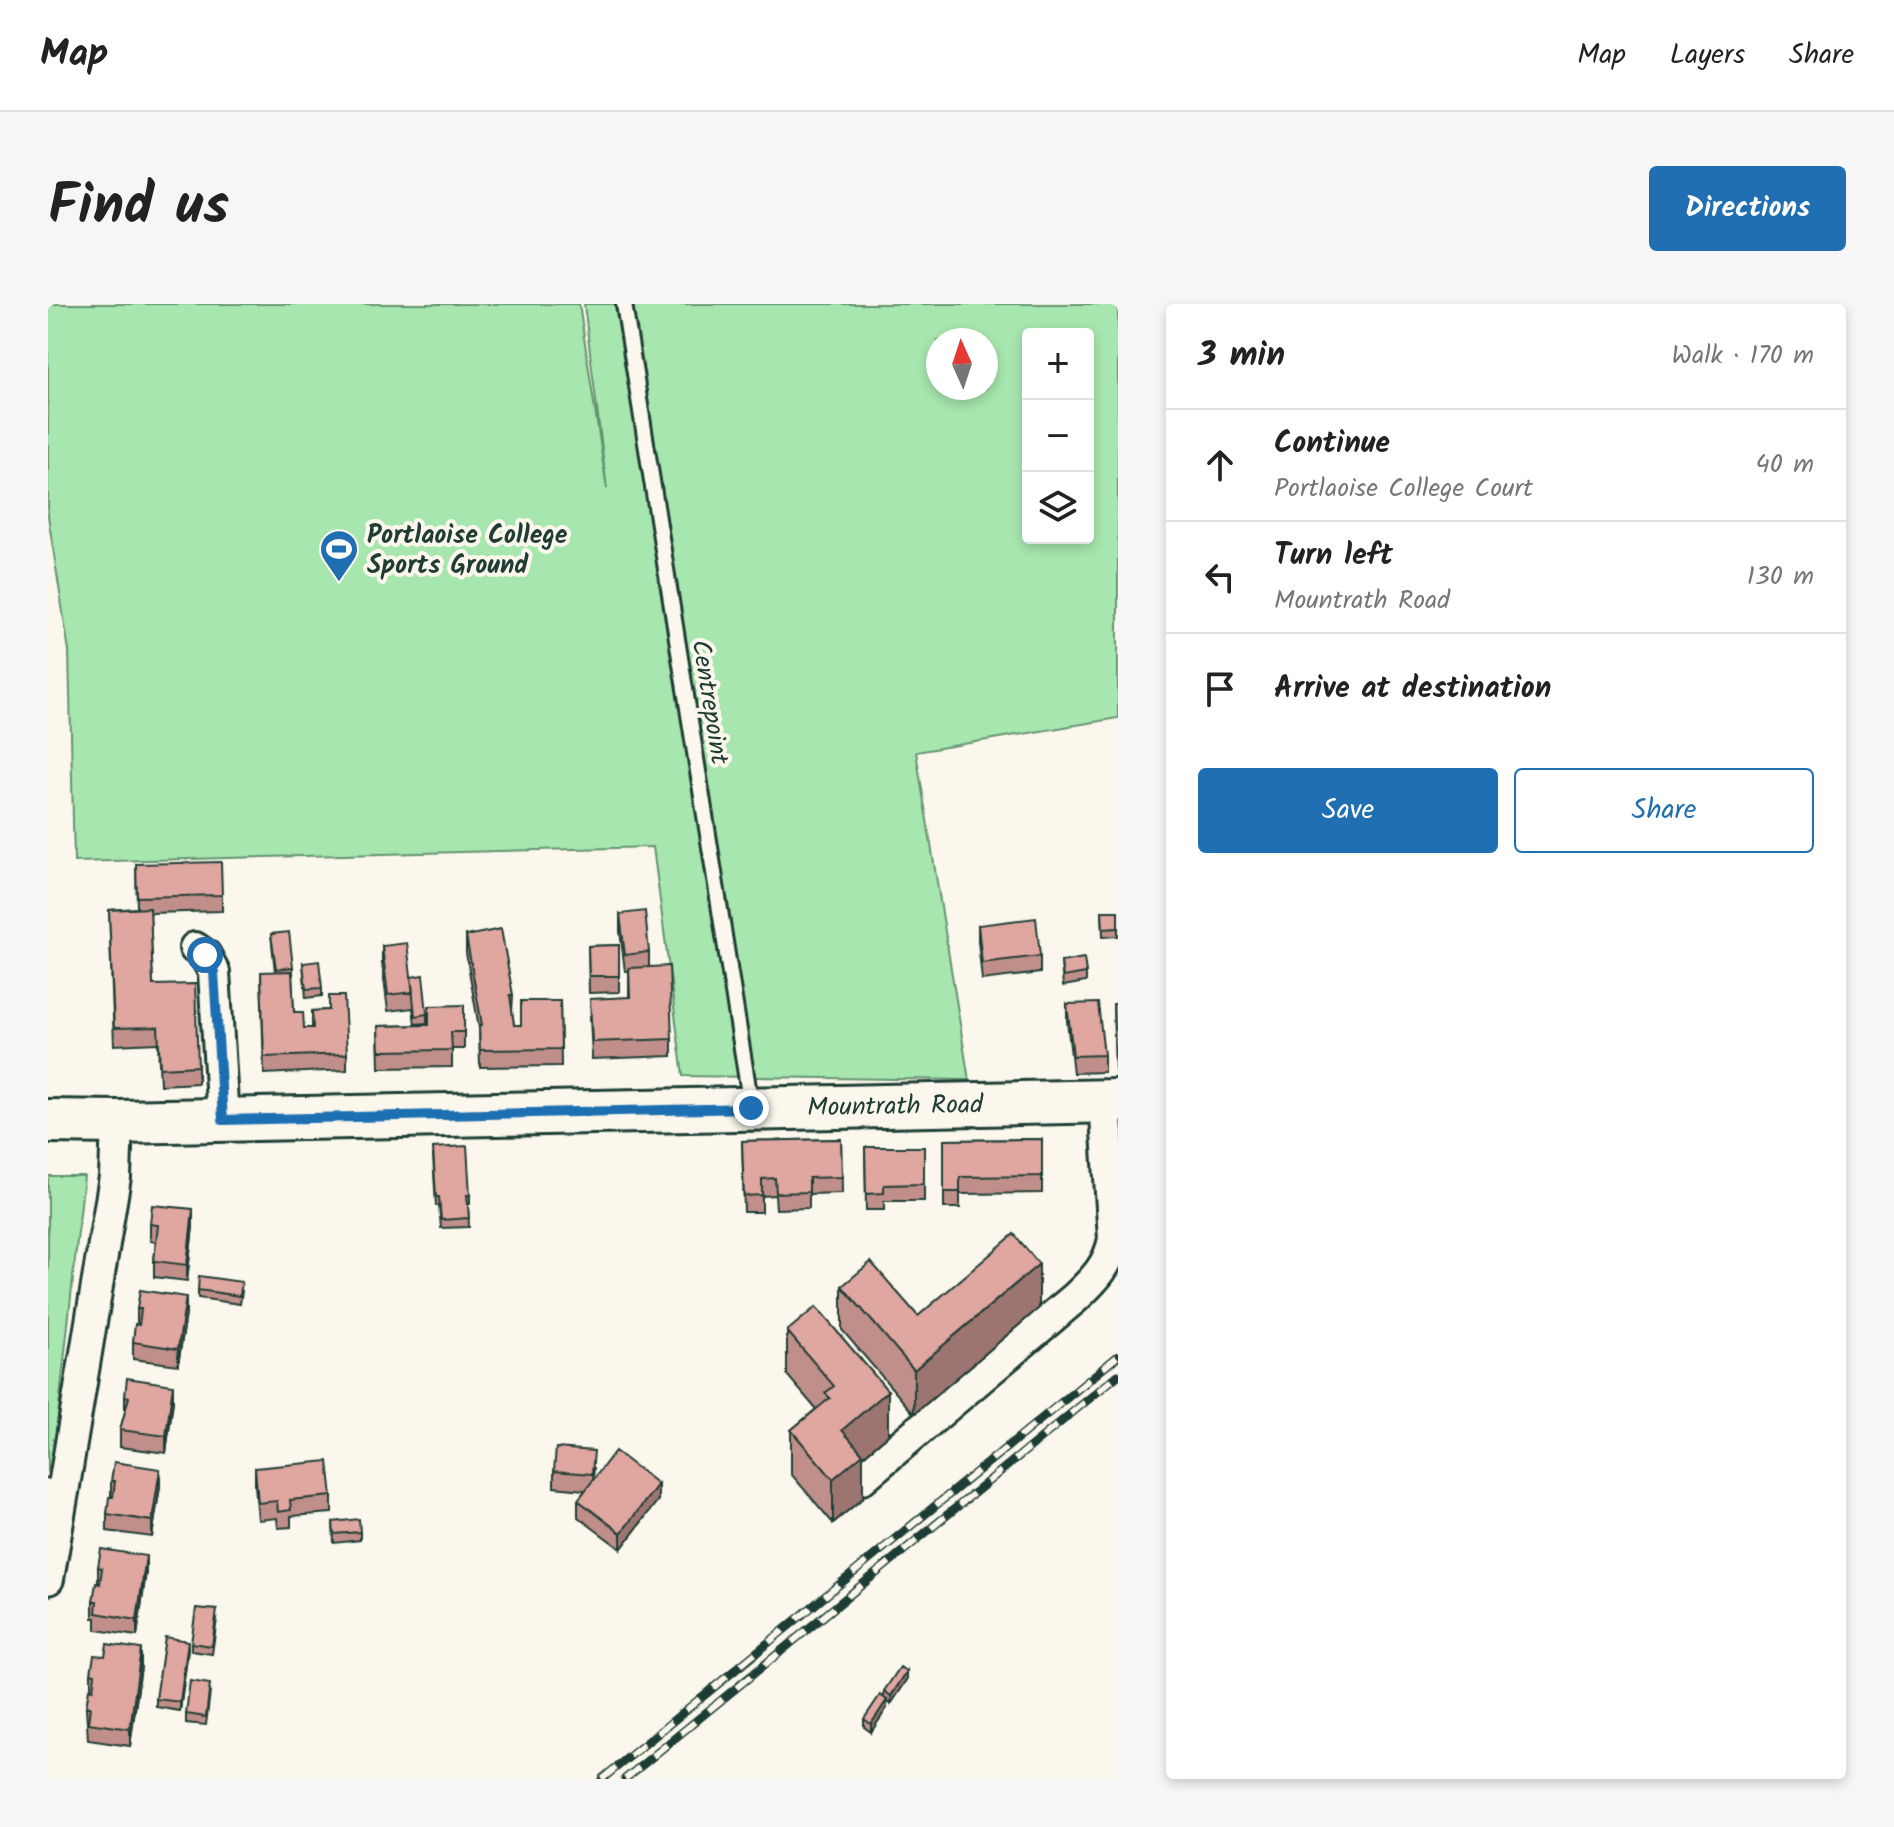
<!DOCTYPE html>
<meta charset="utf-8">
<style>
:root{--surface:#fff;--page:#f6f6f6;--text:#222;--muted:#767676;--line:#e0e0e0;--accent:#1f6fb2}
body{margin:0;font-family:Kalam,sans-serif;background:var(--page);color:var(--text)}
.controls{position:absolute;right:24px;top:24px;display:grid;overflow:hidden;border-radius:8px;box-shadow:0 4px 12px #0003}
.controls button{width:72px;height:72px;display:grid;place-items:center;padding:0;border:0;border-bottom:2px solid var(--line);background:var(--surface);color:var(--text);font:40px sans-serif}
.compass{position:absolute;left:878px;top:24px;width:72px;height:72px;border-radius:50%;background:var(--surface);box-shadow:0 4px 12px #0003;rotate:357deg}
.stop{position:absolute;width:24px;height:24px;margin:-18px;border:6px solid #1f6fb2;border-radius:50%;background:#fff}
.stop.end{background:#1f6fb2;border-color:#fff;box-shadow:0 2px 8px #0008}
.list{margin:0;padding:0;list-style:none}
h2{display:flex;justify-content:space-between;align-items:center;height:104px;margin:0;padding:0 32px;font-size:34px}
h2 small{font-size:26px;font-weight:400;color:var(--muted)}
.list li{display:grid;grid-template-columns:52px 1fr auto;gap:24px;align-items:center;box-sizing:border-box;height:112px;padding:0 32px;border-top:2px solid var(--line)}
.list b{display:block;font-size:30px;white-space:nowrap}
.list p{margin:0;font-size:26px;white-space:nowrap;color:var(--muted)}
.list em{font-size:26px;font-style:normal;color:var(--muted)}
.actions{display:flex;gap:16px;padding:24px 32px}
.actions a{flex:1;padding:18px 0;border:2px solid var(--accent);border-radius:8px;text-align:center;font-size:28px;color:var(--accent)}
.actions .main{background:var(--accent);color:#fff}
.icon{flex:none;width:44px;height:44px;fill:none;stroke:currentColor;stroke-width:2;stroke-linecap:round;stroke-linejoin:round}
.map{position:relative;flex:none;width:1070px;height:1475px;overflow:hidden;border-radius:8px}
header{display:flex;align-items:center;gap:48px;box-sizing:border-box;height:112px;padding:0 40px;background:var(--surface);border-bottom:2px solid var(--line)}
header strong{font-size:38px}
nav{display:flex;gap:44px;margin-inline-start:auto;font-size:28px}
.intro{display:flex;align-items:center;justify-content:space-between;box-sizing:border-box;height:192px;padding:0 48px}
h1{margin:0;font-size:56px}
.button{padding:20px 36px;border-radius:8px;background:var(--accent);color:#fff;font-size:28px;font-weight:700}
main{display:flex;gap:48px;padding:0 48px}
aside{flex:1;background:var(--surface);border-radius:8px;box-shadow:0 4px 12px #0003}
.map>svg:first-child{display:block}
.green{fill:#a7e6ae;stroke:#639271;stroke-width:2;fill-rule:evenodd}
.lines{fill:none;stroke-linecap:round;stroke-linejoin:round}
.service-casing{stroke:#1f3d34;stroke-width:20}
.minor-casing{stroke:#1f3d34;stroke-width:36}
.secondary-casing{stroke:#1f3d34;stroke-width:48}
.service{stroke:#fbf7ec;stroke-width:14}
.minor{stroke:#fbf7ec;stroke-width:30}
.secondary{stroke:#fbf7ec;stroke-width:42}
.rail-casing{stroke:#1f3d34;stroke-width:9}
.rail{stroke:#fbf7ec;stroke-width:6;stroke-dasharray:18;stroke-linecap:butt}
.wall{fill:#c18f8a;stroke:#1f3d34;stroke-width:2}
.shaded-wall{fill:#9d7470;stroke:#1f3d34;stroke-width:2}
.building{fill:#e0a6a0;stroke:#1f3d34;stroke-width:2}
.route{stroke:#1f6fb2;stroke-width:10}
.labels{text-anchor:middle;stroke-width:8;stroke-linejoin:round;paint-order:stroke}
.poi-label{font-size:26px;font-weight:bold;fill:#1f3d34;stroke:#fbf7ec;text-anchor:start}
.street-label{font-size:26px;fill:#1f3d34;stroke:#fbf7ec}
</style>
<header>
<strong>Map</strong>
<nav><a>Map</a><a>Layers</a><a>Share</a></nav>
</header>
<div class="intro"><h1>Find us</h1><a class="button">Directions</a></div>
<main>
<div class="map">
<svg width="1070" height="1475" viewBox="0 0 1070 1475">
<rect width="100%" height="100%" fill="#fbf7ec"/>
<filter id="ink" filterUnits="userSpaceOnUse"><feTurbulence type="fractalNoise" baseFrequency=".0125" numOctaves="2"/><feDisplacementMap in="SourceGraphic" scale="16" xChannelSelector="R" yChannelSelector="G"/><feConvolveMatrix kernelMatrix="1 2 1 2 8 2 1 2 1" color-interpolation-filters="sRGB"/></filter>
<g filter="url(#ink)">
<path class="green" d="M0 0H531L559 185 536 0H1070V414L868 448 921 776 635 772 605 543 26 558 21 347 0 212ZM980 30H1040V234H980ZM890 36H938V84H890Z
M0 872H36L5 1159 0 1166Z"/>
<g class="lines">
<g class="service-casing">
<path id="service" d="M576 0 703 802"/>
</g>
<g class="minor-casing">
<path id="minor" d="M147 644 157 651 166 668 175 816
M813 1175 1028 993C1047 975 1061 961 1066 935L1057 797
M0 1191 15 1188 67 873 69 818
M0 1275 15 1188"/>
</g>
<g class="secondary-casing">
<path id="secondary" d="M0 817 69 818 1070 797"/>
</g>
<use href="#service" class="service"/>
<use href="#minor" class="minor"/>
<use href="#secondary" class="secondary"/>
<g class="rail-casing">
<path id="rail" d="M554 1475 1070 1052
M577 1475 1070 1071"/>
</g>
<use href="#rail" class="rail"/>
</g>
<path class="wall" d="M88 560 174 591V607L102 609 105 681 150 762V779L112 781 110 739 66 741 61 606 89 604Z
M1054 607H1070V632L1055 633Z
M572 610 601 648V663L624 735V752L544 755 542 712 581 693V667H577L572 627Z
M930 621 992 652V669L934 676 930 637Z
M223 630 245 663V671L244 672 246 708 256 724H264V707L281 706V692L299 750V766L216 770 213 668H227Z
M418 632 465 691 464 708 466 721H473L512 697 513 762 432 763 431 724 418 649Z
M571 641V688L541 689 540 642Z
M334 642 363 673 379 710V719L367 720 365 704 340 707 334 659Z
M1013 658 1038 669V678L1015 682Z
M255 659 274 684V692L258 694Z
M1019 700 1056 751V768L1025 769 1019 717Z
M1065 700H1070V767H1067Z
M416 701V745H404V763L331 764 330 722 381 721Z
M793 835 794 889 761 890V904L728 905 727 891 714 892V908H696L694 837Z
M994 835V889L912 890V904H896V836Z
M817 843H876V897H836V906H818Z
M385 852 422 891V900H420L421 923 393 924 391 902H388Z
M102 920 145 922 139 977 106 973V957L108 938 102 937Z
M794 982 870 1012 991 1004 866 1110 794 1026Z
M150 986 194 987 192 1000 150 994Z
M89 1005 138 1010 130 1061 85 1055V1038L89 1020Z
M739 1027 840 1131 815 1152V1194L785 1219 743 1170V1126L768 1105 739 1071Z
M77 1092 125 1097 118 1149 72 1143V1126L77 1108Z
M207 1164 284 1192V1209L243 1212V1223L230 1224 229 1214 210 1216 207 1181Z
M546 1164 545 1176 610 1196 573 1245 530 1213V1196L537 1186 506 1183V1167Z
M63 1177 112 1182 104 1233 59 1227V1210L63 1193Z
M285 1218 312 1228V1236L286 1239Z
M50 1263 98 1268 89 1332 48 1326V1314H45V1297L50 1279Z
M169 1315 164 1350 143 1347V1339Z
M140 1345 132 1407 108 1403V1395Z
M93 1362 82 1442 40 1436 38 1403 43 1385V1369Z
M859 1376 843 1400 839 1398V1404L823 1428 816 1423V1415L836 1393V1387Z
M162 1388 158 1421 138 1419V1410Z"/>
<path class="shaded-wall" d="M145 905V922L139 977V961Z
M991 960V1004L866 1110V1066Z
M138 993V1010L130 1061V1045Z
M125 1081V1097L118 1149V1132Z
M840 1087V1131L815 1152V1194L785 1219V1175L794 1126Z
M112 1165V1182L104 1233V1217Z
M610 1180V1196L573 1245V1229Z
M98 1252V1268L89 1332V1316Z
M140 1337V1345L132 1407V1398Z
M93 1345V1362L82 1442V1425Z
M859 1367V1376L843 1400V1392Z
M839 1396V1404L823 1428V1420Z"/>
<path class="building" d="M173 558 174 591 89 593 88 560Z
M102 604 105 681 147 680 150 762 112 764 110 723 66 724 61 606Z
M597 607 601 648 577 651 572 610Z
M1054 607H1070V624L1055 625Z
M988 614 992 652 934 659 930 621Z
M453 625 465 691H462L466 721H473V697H512L513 745 432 746 431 722 434 721 418 632Z
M241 628 245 663 228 665 223 630Z
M359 639 365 688 340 691 334 642Z
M571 641V672H541L540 642Z
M1036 654 1038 669 1015 673 1013 658Z
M271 657 274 684 258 685 255 659Z
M621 662 624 735 544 738 542 695 582 693 581 664Z
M244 667 246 708H255L256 724H265L264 707 281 706V692H296L299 750 216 753 213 668Z
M375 671 379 710 367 712 363 673Z
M1050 699 1056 751 1025 752 1019 700Z
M1065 700H1070V751H1067Z
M416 701V728H403L404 746 331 747 330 722 381 721V702Z
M793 835 794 873 761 874V888L728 889 727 874 714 875V891L696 892 694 837Z
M994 835V872L912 873V888H896V836Z
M419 842 422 891H419L421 914 393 916 391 893H388L385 844Z
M817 843H876V880L836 881V889L818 890Z
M104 901 145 905 139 961 106 957 110 921 102 920Z
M966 930 991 960 866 1066 794 982 823 958 870 1012Z
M151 972 194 978 192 992 150 986Z
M92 986 138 993 130 1045 85 1038 87 1020 91 1021 93 1005H89Z
M768 1003 840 1087 794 1126 815 1150 785 1175 743 1126 782 1094 777 1089 786 1082 739 1027Z
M79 1074 125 1081 118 1132 72 1126 81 1093 77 1092Z
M508 1144 546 1147 544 1170 506 1167Z
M567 1147 610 1180 573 1229 530 1196Z
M280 1157 284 1192 242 1196 243 1206 230 1208 229 1197 210 1199 207 1164Z
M66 1158 112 1165 104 1217 59 1210 61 1193H65L67 1177H63Z
M311 1215 312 1228 286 1230 285 1218Z
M53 1245 98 1252 89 1316 48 1309 49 1297H45L48 1279 52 1280 54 1264 50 1263Z
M148 1304 169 1306 164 1342 143 1339Z
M117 1333 140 1337 132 1398 108 1395Z
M59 1340 93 1345 82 1425 40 1419 42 1403H38L41 1385 45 1386 47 1370 43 1369 46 1351 57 1352Z
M852 1363 859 1367 843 1392 836 1387Z
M142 1377 162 1380 158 1413 138 1410Z
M832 1391 839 1396 823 1420 816 1415Z"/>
</g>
<g class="lines" filter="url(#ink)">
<path class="route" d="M157 651 166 668 175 816 703 804"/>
</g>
<defs>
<g id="stadium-pin" transform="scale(2)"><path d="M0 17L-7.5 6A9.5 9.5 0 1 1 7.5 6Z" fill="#1f6fb2" stroke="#fbf7ec"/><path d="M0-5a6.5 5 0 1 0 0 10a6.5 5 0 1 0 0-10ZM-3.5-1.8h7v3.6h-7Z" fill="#fff"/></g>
</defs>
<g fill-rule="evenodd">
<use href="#stadium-pin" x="291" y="245"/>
</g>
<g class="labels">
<g class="poi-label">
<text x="319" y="239">Portlaoise College<tspan x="319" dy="30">Sports Ground</tspan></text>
</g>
<g class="street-label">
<text transform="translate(663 398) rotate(81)" y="9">Centrepoint</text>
<text transform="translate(847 801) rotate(-1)" y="9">Mountrath Road</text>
</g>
</g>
</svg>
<div class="controls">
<button>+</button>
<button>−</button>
<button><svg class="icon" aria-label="layers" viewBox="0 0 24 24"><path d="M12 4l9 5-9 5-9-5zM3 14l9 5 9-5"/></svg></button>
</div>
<svg class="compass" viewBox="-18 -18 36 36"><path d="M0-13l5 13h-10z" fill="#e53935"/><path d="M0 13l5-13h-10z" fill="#767676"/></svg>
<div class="stop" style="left:157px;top:651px"></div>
<div class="stop end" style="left:703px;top:804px"></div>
</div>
<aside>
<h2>3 min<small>Walk · 170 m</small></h2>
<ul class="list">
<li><svg class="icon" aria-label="ahead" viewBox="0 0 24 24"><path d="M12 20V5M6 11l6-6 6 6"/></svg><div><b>Continue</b><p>Portlaoise College Court</p></div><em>40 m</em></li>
<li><svg class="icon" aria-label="left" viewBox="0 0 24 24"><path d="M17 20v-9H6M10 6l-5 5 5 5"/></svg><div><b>Turn left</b><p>Mountrath Road</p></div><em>130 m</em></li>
<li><svg class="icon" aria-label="arrive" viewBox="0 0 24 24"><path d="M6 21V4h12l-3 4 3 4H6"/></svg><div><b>Arrive at destination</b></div></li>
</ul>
<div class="actions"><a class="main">Save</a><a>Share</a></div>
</aside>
</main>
